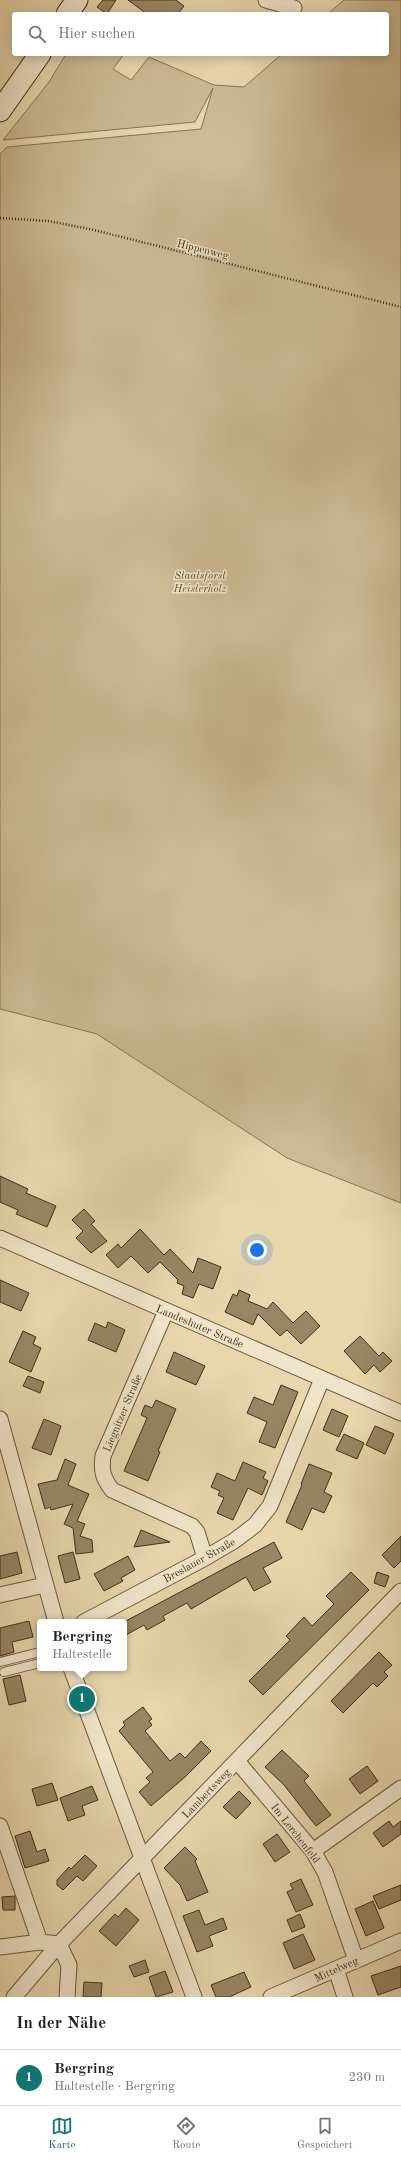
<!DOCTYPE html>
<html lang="de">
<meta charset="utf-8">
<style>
:root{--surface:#fff;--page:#f2f2f2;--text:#222;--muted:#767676;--line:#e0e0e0;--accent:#0f766e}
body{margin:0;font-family:"Old Standard TT",serif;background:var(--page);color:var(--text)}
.you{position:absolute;left:257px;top:1250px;width:14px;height:14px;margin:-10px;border:3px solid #fff;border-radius:50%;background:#1a73e8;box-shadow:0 0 0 6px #1a73e833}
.badge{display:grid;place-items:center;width:26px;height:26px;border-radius:50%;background:var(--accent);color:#fff;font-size:13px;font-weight:700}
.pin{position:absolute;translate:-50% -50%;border:2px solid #fff;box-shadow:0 1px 4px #0006}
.popup{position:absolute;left:37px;top:1619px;width:90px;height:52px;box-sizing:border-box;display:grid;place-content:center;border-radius:4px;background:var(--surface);filter:drop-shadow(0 1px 3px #0005);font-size:13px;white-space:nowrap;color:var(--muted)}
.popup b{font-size:15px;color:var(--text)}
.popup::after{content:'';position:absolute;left:50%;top:100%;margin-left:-8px;border:8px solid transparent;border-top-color:var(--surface)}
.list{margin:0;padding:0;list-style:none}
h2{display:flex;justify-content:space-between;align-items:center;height:52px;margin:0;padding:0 16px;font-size:17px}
h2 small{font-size:13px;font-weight:400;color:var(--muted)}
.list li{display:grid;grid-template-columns:26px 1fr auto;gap:12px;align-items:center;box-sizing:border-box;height:56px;padding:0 16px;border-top:1px solid var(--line)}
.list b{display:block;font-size:15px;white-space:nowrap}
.list p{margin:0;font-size:13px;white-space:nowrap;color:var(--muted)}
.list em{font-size:13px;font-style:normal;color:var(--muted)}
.icon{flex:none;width:22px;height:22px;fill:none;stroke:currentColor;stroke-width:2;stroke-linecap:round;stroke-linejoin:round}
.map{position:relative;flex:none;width:401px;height:1997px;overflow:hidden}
.search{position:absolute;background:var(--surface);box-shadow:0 2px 10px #0003;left:12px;right:12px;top:12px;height:44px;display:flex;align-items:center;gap:10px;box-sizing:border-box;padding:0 14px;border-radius:4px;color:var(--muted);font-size:15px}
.sheet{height:108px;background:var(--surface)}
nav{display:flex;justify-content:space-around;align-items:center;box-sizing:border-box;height:56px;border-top:1px solid var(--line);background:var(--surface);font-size:11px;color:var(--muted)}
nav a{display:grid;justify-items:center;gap:2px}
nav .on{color:var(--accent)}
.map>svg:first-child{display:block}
.green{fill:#ccba93;stroke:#867454}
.building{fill:#988664;stroke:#412f15}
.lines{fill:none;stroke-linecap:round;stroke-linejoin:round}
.lane-casing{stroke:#6b593b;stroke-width:10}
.street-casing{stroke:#6b593b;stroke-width:17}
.secondary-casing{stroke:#412f15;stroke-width:23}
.path{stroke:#412f15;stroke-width:2.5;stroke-dasharray:1 2;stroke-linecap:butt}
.lane{stroke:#f0e5ca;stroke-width:8}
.street{stroke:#f0e5ca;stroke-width:15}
.secondary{stroke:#f0e5ca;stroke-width:21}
.labels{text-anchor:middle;stroke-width:3;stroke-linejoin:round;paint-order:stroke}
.street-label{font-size:11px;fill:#412f15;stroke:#f0e5ca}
.park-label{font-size:11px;font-style:italic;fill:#5d4b2e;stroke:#f0e5ca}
</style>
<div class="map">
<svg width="401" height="1997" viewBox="0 0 401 1997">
<rect width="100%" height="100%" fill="#e8d7ad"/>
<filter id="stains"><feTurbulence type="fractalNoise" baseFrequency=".005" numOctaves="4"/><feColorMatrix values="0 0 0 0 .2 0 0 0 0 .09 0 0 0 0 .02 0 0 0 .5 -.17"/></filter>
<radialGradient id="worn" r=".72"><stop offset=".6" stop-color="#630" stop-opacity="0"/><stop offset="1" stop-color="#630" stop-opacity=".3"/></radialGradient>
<path class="green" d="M344 0H401V1203L287 1158 97 1034 0 1009V154L7 147 201 129 213 88 195 122 3 140 49 82 66 54H124L113 69 131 80 149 57 214 85 244 87 282 54H387V14H328Z"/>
<path class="building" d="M103 0H116L107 14 97 7Z
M128 0H176L184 6 178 14H147Z
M0 1176 28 1189 26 1193 56 1206 47 1227 16 1214 18 1210 0 1202Z
M84 1209 95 1221 91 1224 107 1241 91 1253 76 1238 83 1231 72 1220Z
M140 1229 164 1255 170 1249 193 1273 198 1258 221 1267 213 1289 199 1284 193 1298 182 1294 184 1286 177 1283 178 1280 160 1262 148 1273 131 1256 118 1268 106 1255 118 1244 121 1248Z
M0 1280 29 1293 21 1311 0 1302Z
M239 1290 250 1295 248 1301 267 1309 273 1302 293 1323 306 1311 320 1326 301 1344 287 1330 280 1336 258 1314 253 1325 225 1312 233 1294 237 1296Z
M108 1322 125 1330 116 1352 88 1340 95 1323 106 1328Z
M23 1331 36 1337 33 1344 41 1348 31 1372 9 1362Z
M360 1336 379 1356 383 1352 392 1361 380 1372 374 1365 365 1374 344 1351Z
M174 1352 205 1366 196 1385 166 1372Z
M28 1376 44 1382 40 1393 23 1386Z
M281 1385 298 1392 275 1448 259 1442 267 1422 247 1413 254 1397 273 1405Z
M156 1400 176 1409 158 1451 160 1452 148 1481 124 1471 147 1418 141 1415 145 1405 152 1408Z
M332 1409 348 1416 339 1437 323 1430Z
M44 1419 61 1426 51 1455 32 1448Z
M375 1426 394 1434 385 1454 366 1445Z
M344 1434 364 1443 357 1459 336 1450Z
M65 1459 76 1464 68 1485 89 1494 77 1521 85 1524 80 1536 92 1540 93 1552 76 1554 73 1528 64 1524 73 1504 51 1510 50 1507 45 1509 38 1484 57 1480Z
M243 1462 266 1472 263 1478 268 1481 262 1495 248 1488 233 1520 217 1513 224 1498 218 1495 220 1491 211 1487 217 1473 235 1481Z
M309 1464 332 1473 324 1492 332 1496 324 1513 312 1508 302 1530 286 1522 302 1485 301 1484Z
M141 1530 170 1542 134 1547Z
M401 1536V1561L394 1568 382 1555Z
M274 1542 282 1558 263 1568 271 1582 254 1591 246 1577 191 1609 187 1603 163 1616 165 1620 147 1630 144 1625 124 1636V1622Z
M17 1552 22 1573 0 1579V1556Z
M73 1552 80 1579 65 1583 58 1556Z
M128 1556 135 1570 121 1578 123 1581 104 1591 94 1574Z
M351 1572 369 1590 263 1695 249 1681 290 1640 286 1636 304 1617 312 1626 334 1604 326 1596Z
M377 1572 389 1576 385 1587 374 1583Z
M29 1621 33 1637 12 1642 14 1652 0 1656V1628Z
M379 1652 392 1665 384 1672 388 1676 377 1687 373 1683 343 1713 331 1701Z
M20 1675 26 1701 9 1705 3 1679Z
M143 1707 152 1719 149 1721 152 1725 145 1731 170 1761 180 1753 185 1758 201 1741 211 1751 185 1777 151 1806 139 1792 150 1782 146 1778 153 1772 119 1731 125 1725 123 1722Z
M282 1750 309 1776 304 1781 331 1815 316 1826 284 1785 265 1767Z
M367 1766 378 1781 360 1794 349 1779Z
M52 1783 58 1800 37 1806 32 1789Z
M92 1786 98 1800 82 1806 85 1815 68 1821 60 1798Z
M239 1791 251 1803 236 1819 223 1807Z
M389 1821 393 1827 401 1821V1834L383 1847 373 1833Z
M30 1831 37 1852 45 1849 49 1861 25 1868 15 1836Z
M277 1834 290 1852 275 1862 263 1844Z
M185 1847 197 1859 195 1861 208 1892 187 1901 180 1885 164 1868Z
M85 1855 97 1866 83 1881 77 1876 63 1890 57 1885V1880L69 1867 71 1869Z
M301 1879 313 1905 296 1912 287 1892 293 1889 290 1884Z
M401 1885V1900L379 1909 373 1896Z
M15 1896V1910H3L2 1897Z
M373 1901 384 1928 366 1936 355 1909Z
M126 1908 139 1920 116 1946 99 1931 115 1914 118 1917Z
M199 1910 205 1925 223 1918 227 1929 209 1936 213 1946 197 1952 183 1916Z
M300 1914 305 1927 292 1932 287 1920Z
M303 1934 315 1960 294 1969 283 1943Z
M145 1960 149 1972 134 1977 129 1966Z
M401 1966V1987L378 1995 371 1976Z
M165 1971 173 1992 156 1997 149 1977Z
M244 1972 251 1987 229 1997H216L211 1985Z
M84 1982 102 1983 101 1997H83Z"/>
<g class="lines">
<g class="lane-casing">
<path id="lane" d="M0 1662 40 1652
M4 1672 40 1663"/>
</g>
<g class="street-casing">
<path id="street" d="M266 0 294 8
M0 1238 401 1413
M166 1311 103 1456C101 1471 103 1478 112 1490L192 1526 197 1532 205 1558
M0 1419 56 1622
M0 1595 45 1585
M84 1622 205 1558 234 1541 255 1525 270 1506 322 1379
M71 1668 194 1997
M237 1761 313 1851 325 1872 356 1960
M0 1826 40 1942
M313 1851 401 1788
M0 1947 40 1942 59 1944 69 1965 67 1997
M336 1969 345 1997
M14 1997 59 1944 401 1591
M271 1997 401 1941"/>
</g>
<g class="secondary-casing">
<path id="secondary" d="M67 14 77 0
M0 111 40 54"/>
</g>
<path class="path" d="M0 218 49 221 94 230 401 307"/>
<use href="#lane" class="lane"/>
<use href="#street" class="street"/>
<use href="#secondary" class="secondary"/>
</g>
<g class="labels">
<g class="street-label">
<text transform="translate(203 249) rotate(14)" y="4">Hippenweg</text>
<text transform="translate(200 1326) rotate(23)" y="4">Landeshuter Straße</text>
<text transform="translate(122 1413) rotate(-67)" y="4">Liegnitzer Straße</text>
<text transform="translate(199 1560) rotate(-29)" y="4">Breslauer Straße</text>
<text transform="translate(206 1793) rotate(-46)" y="4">Lambertsweg</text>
<text transform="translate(296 1833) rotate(52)" y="4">Im Lerchenfeld</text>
<text transform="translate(336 1969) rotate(-24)" y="4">Mittelweg</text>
</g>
<g class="park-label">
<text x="200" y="579">Staatsforst<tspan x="200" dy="13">Heisterholz</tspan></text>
</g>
</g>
<rect width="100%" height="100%" filter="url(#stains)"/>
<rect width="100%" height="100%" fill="url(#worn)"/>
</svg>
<div class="you"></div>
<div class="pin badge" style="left:82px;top:1699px">1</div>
<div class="popup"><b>Bergring</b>Haltestelle</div>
<div class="search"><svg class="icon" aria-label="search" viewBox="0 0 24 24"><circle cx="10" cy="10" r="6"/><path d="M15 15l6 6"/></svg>Hier suchen</div>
</div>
<section class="sheet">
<h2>In der Nähe<small></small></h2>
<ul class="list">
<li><span class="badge">1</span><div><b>Bergring</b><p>Haltestelle · Bergring</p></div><em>230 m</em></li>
</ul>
</section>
<nav>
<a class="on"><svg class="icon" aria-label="map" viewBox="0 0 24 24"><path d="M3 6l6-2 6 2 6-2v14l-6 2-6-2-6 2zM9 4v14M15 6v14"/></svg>Karte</a>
<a><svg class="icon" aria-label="directions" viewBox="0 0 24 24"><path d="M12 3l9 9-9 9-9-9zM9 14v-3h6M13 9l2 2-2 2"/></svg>Route</a>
<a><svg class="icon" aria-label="saved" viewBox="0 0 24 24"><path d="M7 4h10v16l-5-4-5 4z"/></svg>Gespeichert</a>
</nav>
